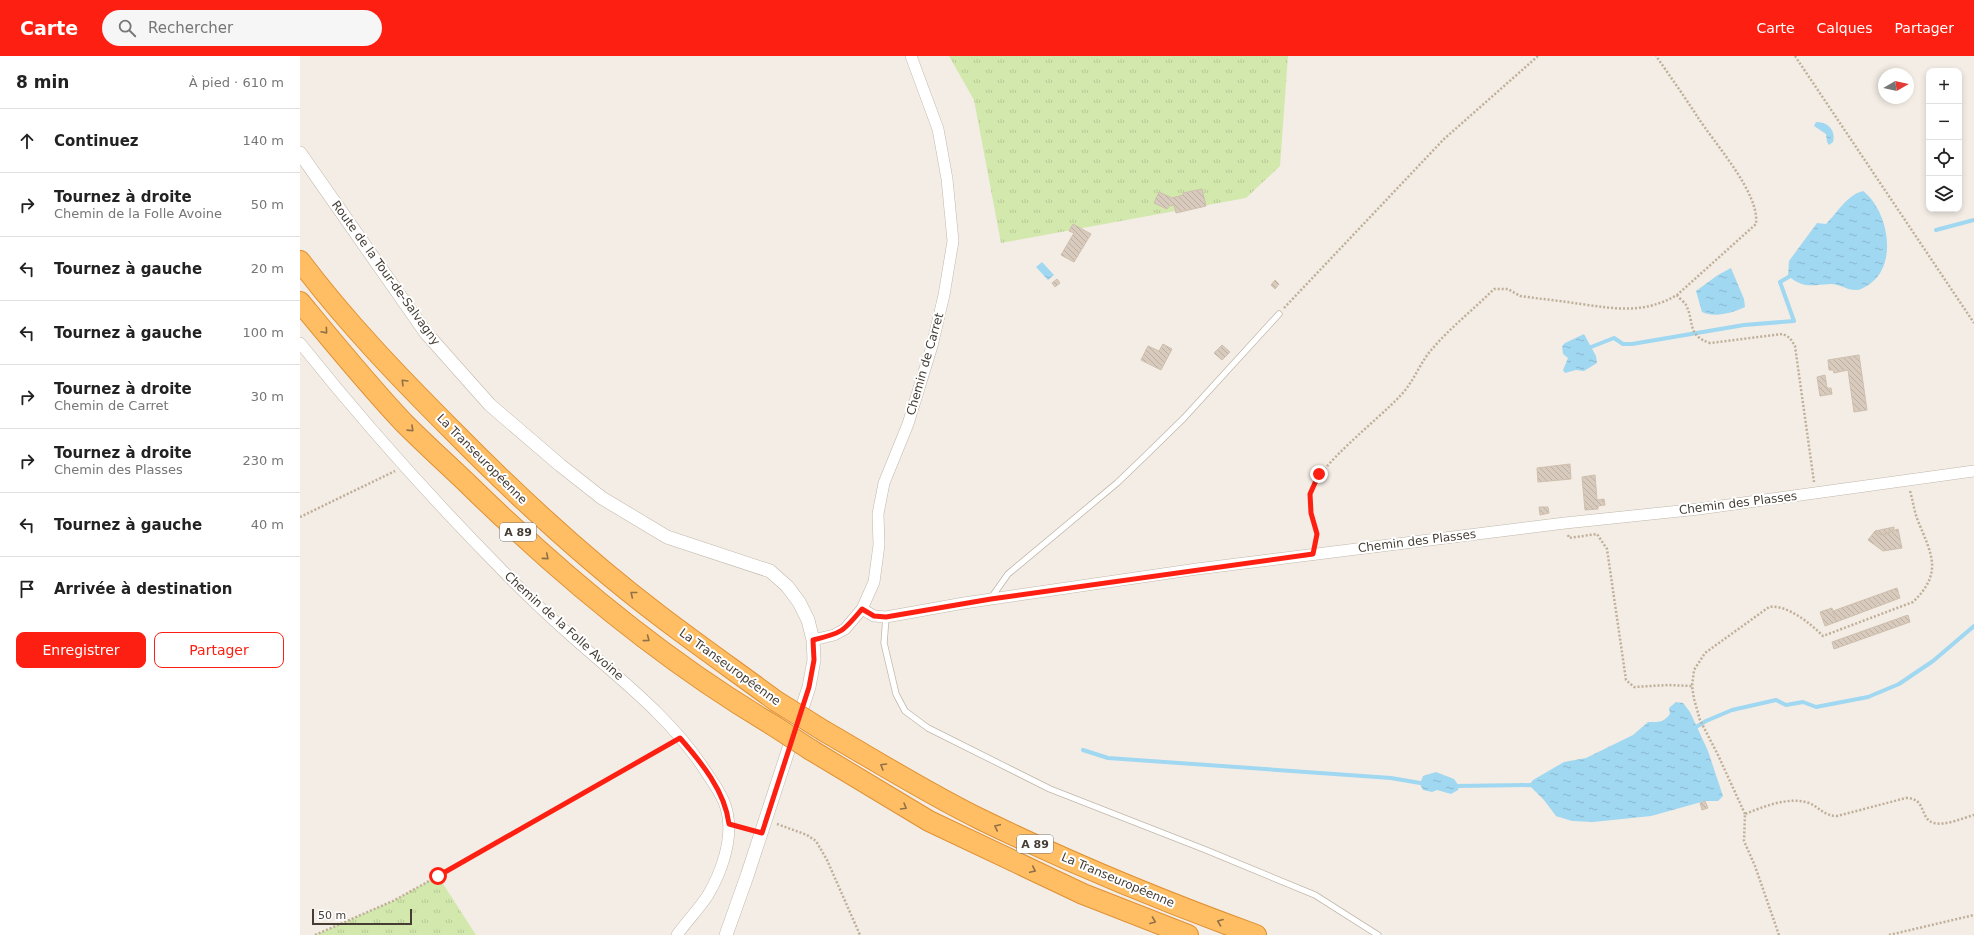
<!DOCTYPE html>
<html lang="fr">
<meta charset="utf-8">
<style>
:root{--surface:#fff;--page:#f6f6f6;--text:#222;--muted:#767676;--line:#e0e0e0;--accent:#fd2012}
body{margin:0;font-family:"DejaVu Sans",sans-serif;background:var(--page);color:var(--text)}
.controls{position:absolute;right:12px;top:12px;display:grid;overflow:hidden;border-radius:8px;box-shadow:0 2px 6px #0003}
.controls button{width:36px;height:36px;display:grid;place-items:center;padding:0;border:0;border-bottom:1px solid var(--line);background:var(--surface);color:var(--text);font:20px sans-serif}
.compass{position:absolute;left:1578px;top:12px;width:36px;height:36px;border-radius:50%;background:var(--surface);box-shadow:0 2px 6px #0003;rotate:81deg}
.scale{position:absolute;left:12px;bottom:10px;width:100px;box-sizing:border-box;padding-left:4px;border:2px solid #453d34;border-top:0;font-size:11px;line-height:14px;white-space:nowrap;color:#453d34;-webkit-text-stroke:3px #fff;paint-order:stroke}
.stop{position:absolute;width:12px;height:12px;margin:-9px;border:3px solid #fd2012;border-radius:50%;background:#fff}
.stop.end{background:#fd2012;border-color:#fff;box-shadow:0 1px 4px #0008}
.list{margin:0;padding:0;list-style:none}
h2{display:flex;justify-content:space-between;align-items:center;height:52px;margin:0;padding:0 16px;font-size:17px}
h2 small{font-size:13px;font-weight:400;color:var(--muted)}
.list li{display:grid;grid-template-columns:26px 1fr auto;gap:12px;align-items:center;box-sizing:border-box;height:64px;padding:0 16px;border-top:1px solid var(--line)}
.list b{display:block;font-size:15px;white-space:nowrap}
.list p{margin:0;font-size:13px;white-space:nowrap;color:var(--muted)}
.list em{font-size:13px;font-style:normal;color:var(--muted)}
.actions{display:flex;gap:8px;padding:12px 16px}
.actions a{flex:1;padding:9px 0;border:1px solid var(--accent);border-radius:8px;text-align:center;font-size:14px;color:var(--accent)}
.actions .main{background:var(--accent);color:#fff}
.icon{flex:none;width:22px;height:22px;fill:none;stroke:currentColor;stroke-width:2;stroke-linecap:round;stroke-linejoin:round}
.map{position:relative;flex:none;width:1674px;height:879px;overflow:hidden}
header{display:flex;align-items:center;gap:24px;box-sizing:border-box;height:56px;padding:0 20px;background:var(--accent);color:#fff}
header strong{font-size:19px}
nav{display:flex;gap:22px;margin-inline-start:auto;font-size:14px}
.search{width:280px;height:36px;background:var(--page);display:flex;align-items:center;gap:10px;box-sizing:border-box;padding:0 14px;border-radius:22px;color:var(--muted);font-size:15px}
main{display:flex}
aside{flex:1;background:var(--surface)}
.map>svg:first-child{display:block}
.grass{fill:url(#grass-tufts)}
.water{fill:url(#water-ripples)}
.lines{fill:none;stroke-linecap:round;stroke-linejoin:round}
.stream{stroke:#a0d7f1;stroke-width:4}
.building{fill:url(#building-back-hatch);stroke:#cfbfad}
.service-casing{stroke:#c1b7aa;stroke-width:7}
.minor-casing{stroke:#c1b7aa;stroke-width:12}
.tertiary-casing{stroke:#c1b7aa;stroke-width:14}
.motorway-casing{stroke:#df9032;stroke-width:22}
.path{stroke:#c0af98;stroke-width:2.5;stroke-dasharray:2 2;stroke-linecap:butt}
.service{stroke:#fff;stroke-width:5.5}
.minor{stroke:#fff;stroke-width:11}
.tertiary{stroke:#fff;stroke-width:13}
.motorway{stroke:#ffbe64;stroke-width:20}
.motorway-bridge-casing{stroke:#df9032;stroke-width:22;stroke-linecap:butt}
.motorway-bridge{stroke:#ffbe64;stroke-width:20}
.oneway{stroke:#8f7147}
.route{stroke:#fd2012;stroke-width:5}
.labels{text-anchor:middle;stroke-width:4;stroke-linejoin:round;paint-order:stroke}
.shield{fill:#fff;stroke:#7d7771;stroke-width:1}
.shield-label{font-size:11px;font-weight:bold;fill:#453d34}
.street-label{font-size:12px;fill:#453d34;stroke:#fff}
</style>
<header>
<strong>Carte</strong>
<div class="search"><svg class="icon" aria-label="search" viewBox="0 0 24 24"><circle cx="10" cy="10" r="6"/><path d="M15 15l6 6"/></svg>Rechercher</div>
<nav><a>Carte</a><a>Calques</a><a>Partager</a></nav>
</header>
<main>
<aside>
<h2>8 min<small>À pied · 610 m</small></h2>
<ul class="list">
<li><svg class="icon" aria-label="ahead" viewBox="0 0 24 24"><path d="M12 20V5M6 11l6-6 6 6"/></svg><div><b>Continuez</b></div><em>140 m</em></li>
<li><svg class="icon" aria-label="right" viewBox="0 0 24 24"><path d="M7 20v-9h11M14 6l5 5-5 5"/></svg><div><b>Tournez à droite</b><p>Chemin de la Folle Avoine</p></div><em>50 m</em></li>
<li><svg class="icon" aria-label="left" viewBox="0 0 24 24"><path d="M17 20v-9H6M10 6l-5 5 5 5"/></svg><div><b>Tournez à gauche</b></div><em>20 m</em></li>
<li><svg class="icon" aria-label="left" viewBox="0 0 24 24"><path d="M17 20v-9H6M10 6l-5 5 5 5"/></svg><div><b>Tournez à gauche</b></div><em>100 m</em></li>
<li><svg class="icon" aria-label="right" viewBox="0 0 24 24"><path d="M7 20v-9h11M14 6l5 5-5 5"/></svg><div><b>Tournez à droite</b><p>Chemin de Carret</p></div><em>30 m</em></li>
<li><svg class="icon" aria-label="right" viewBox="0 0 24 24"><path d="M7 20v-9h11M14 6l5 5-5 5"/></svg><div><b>Tournez à droite</b><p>Chemin des Plasses</p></div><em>230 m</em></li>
<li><svg class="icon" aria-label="left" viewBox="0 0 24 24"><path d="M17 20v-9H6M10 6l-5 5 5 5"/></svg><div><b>Tournez à gauche</b></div><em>40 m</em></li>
<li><svg class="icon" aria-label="arrive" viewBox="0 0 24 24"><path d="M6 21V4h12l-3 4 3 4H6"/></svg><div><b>Arrivée à destination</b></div></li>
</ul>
<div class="actions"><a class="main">Enregistrer</a><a>Partager</a></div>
</aside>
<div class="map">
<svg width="1674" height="879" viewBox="0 0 1674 879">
<defs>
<pattern id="grass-tufts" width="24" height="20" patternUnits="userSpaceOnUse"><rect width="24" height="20" fill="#d3e8ad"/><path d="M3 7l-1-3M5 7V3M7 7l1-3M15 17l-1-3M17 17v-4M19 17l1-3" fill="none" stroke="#b6c895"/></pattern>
<pattern id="water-ripples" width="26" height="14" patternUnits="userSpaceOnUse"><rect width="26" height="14" fill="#a0d7f1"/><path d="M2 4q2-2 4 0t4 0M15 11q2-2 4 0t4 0" fill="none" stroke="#8bb9cf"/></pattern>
<pattern id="building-back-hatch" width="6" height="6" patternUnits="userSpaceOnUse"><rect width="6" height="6" fill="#d8cbbd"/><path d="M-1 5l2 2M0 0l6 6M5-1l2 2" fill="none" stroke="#bbafa3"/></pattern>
</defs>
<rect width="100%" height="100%" fill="#f3ede5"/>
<path class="grass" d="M649 0H988L980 110 946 142 701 187 674 44Z
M138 820 176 879H15L95 844Z"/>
<path class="water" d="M1516 66C1528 66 1536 74 1533 86L1529 89 1527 86 1526 78 1514 70Z
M1563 135C1588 154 1598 207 1571 227 1567 230 1562 233 1558 234 1548 235 1540 228 1531 228 1511 229 1505 233 1488 220L1489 205 1517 167 1526 168C1538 156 1546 140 1563 135Z
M742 206 754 219 748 224 736 211Z
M1431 212 1444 243 1445 251C1432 257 1415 262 1402 256L1396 235 1418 219Z
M1284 278 1296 300 1297 307 1284 315 1276 314 1265 317 1263 314 1268 302 1263 298 1262 290 1265 287Z
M1376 646 1383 647 1390 656 1408 695 1423 740 1418 745H1405L1351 760 1293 766 1272 765 1256 760 1244 744 1229 729 1233 724 1264 706 1286 702 1333 679 1348 666C1359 666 1363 667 1370 658L1369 652Z
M1136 716 1154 723 1159 730 1158 734 1151 738 1137 734 1132 736 1123 734 1120 728 1123 720Z"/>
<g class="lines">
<path class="stream" d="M1636 174 1674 164
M1291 291 1314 282 1323 288H1332L1444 269 1494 265 1480 226 1492 219
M1391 674 1406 665 1432 654 1476 644 1486 649 1503 646 1516 651 1568 641 1599 628 1633 605 1674 570
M783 694 808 702 1091 722 1126 728
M1155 730 1234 729"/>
</g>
<path class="building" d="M902 133 906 150 876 157 874 149 869 150 867 153 854 147 859 136 872 142 883 139V137Z
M773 168 791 178 774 206 761 199 774 177 769 175Z
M757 223 760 227 755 231 752 227Z
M975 224 979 228 975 233 971 229Z
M863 288 872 293 861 314 841 304 848 290 859 295Z
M922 289 930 296 922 304 914 297Z
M1559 299 1567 354 1554 356 1548 314 1534 317 1533 314H1529L1528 304Z
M1525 319 1527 332H1531L1532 338 1520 340 1517 321Z
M1270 408 1271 423 1238 426 1237 412Z
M1295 419 1297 444 1304 443 1305 449 1298 450V453L1285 454 1282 421Z
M1239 451H1248L1249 457 1240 459Z
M1594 471V474L1589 475 1590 477 1581 479 1575 475Z
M1598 473 1602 492 1583 495 1568 484 1575 475 1581 479Z
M1597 532 1600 542 1536 566 1533 555Z
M1532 552 1536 566 1525 570 1520 556Z
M1608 559 1610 566 1534 593 1532 586Z
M1405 745 1408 752 1402 754 1400 747Z"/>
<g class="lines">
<g class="service-casing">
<path id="service" d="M691 542 708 518 817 427 841 404 884 362 979 258
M586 561 584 587 596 638 605 655 628 672 750 733 906 794 1015 839 1078 879"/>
</g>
<g class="minor-casing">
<path id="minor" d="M0 287C63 366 131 442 202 514 226 539 252 563 278 586 325 627 375 666 408 719 417 732 426 745 428 761 432 786 421 817 408 839 399 853 387 865 377 879
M562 553 574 560 586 561 664 547 897 513 1265 467 1399 453 1674 415
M513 584 534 579 545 573 562 553 574 526 579 489 578 458 584 427 608 368 632 290 644 239 653 185 647 123 638 73 611 0"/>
</g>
<g class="tertiary-casing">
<path id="tertiary" d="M0 97 126 277 190 349 260 409 302 442 367 481 470 515 487 530 499 546 508 564 513 584 514 604 509 631 447 820 426 879"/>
</g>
<g class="motorway-casing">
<path id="motorway" d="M0 205C46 266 99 321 153 375 218 441 286 504 360 560 398 589 438 617 476 645
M0 246C33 286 68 329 104 367 125 388 147 408 169 429 260 518 360 602 471 668
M524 675C576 705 627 737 680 763 770 807 862 845 956 879
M511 694 629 765 783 838 888 879"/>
</g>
<path class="path" d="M1495 0 1674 267
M1377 239C1379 242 1384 246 1386 249 1395 266 1386 279 1410 287L1483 278 1490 282 1495 290 1514 426
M984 252 1144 83 1238 0
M0 461 95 415
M1268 479 1269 482 1297 478 1307 493 1326 624 1334 631 1368 629 1392 630
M1016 488C1018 471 1006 454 1010 437 1017 410 1079 363 1100 340 1114 326 1120 306 1133 292 1151 271 1174 253 1194 233H1208L1220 240C1241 243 1261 245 1281 248 1316 253 1344 258 1377 239L1456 168C1460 137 1414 87 1397 60 1384 40 1370 20 1356 0
M1445 758 1418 699 1400 664 1394 643 1392 630 1394 614 1405 597 1469 551C1487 548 1511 568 1523 580L1613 546C1643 517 1632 499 1618 465 1614 455 1613 445 1610 435
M477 768 507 779 516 785 527 804 560 879
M439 771 450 774
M15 879 95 844 138 820 370 687
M1479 879 1455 810 1444 785 1445 758C1463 751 1488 740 1509 747 1519 751 1524 760 1537 760L1606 742C1627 742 1619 763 1634 767 1645 770 1663 762 1674 759
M1589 879 1674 859"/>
<use href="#service" class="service"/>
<use href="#minor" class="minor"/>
<use href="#tertiary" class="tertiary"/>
<use href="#motorway" class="motorway"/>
<g class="motorway-bridge-casing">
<path id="motorway-bridge" d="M476 645 524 675
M471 668 511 694"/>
</g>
<use href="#motorway-bridge" class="motorway-bridge"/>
</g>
<defs><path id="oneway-chevron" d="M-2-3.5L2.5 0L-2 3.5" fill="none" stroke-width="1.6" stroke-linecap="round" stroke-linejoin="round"/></defs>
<g class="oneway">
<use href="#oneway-chevron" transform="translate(25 275) rotate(49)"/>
<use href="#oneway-chevron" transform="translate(104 326) rotate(-135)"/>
<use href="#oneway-chevron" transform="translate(111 373) rotate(44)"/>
<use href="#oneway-chevron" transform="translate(246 501) rotate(40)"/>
<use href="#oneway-chevron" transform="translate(333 538) rotate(-141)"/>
<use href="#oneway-chevron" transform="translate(347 583) rotate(37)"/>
<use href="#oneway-chevron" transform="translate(583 710) rotate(-149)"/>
<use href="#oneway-chevron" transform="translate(604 751) rotate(30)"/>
<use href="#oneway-chevron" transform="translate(697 771) rotate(-155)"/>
<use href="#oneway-chevron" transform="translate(733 814) rotate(25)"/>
<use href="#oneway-chevron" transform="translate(853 865) rotate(21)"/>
<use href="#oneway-chevron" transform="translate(920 866) rotate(-159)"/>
</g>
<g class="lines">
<path class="route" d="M138 820 380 682C401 706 425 735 429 768L462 777 509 631 514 604 513 584C542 577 543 576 562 553L574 560 586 561 691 543 1013 498 1017 478 1011 457 1010 438 1019 418"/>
</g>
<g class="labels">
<g class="shield">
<rect x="200" y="467" width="36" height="18" rx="3"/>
<rect x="717" y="779" width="36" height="18" rx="3"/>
</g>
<g class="shield-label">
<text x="218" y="480">A 89</text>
<text x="735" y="792">A 89</text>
</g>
<g class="street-label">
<text transform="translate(86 217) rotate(54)" y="4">Route de la Tour-de-Salvagny</text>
<text transform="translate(625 308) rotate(-74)" y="4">Chemin de Carret</text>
<text transform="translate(182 403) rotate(45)" y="4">La Transeuropéenne</text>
<text transform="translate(1438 447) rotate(-7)" y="4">Chemin des Plasses</text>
<text transform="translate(1117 485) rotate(-7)" y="4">Chemin des Plasses</text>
<text transform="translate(264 570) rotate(42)" y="4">Chemin de la Folle Avoine</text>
<text transform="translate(430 611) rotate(36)" y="4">La Transeuropéenne</text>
<text transform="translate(818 824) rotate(23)" y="4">La Transeuropéenne</text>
</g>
</g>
</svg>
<div class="controls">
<button>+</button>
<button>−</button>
<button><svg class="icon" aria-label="locate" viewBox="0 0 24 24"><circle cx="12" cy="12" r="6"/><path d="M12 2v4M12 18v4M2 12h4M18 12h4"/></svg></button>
<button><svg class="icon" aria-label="layers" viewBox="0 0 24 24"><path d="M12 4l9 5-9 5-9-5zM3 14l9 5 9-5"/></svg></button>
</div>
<svg class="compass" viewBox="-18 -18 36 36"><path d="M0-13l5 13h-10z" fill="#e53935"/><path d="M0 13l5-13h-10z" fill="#767676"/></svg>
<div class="scale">50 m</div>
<div class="stop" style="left:138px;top:820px"></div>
<div class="stop end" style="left:1019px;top:418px"></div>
</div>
</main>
